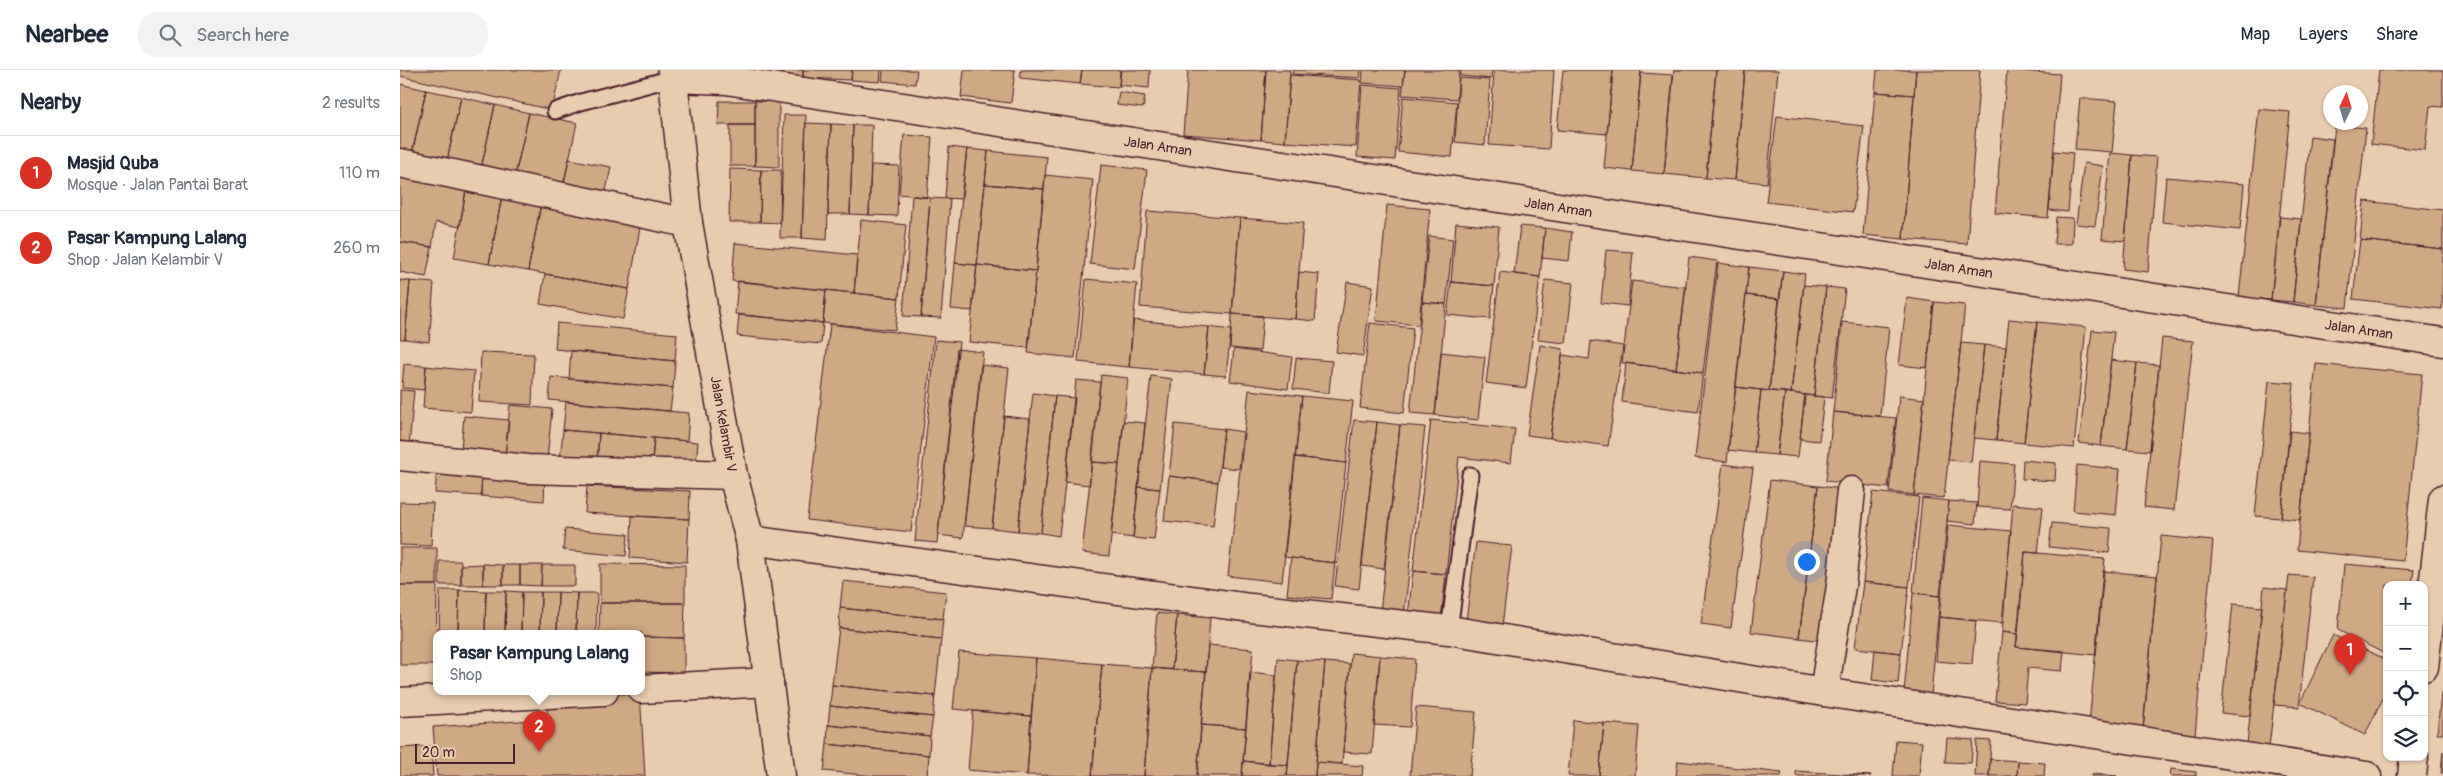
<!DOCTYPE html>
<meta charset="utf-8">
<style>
:root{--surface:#fff;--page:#f2f2f3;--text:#1f2937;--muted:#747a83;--line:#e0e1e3;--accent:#d93025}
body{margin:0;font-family:Pangolin,sans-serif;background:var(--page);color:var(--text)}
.controls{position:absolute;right:15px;bottom:15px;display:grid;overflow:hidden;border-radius:10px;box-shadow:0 1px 4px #0004}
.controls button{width:45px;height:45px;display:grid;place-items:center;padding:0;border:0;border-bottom:1px solid var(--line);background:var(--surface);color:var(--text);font:25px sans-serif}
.compass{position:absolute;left:1923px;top:15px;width:45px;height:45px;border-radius:50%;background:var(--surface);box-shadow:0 1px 4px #0004;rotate:4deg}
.scale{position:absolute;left:15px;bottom:12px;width:100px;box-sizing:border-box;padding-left:5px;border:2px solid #4a1f2b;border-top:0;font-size:14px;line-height:18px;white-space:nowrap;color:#4a1f2b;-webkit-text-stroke:4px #e8ccaf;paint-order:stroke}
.you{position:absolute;left:1406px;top:491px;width:18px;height:18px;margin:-12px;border:4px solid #fff;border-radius:50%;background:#1a73e8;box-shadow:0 0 0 8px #1a73e833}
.badge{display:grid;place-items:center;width:32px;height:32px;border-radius:50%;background:var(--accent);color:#fff;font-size:16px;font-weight:700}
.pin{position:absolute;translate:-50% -41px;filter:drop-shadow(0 1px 2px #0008)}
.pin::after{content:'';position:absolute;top:26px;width:18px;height:15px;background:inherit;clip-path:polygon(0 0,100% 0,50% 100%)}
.popup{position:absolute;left:33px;top:560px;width:212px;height:65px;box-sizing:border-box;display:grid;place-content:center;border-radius:10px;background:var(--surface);filter:drop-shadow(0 1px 4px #0005);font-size:16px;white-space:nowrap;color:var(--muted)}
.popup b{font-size:19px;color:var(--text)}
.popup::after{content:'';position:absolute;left:50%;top:100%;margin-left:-10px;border:10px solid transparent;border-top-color:var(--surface)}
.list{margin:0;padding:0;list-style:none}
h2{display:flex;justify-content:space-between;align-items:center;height:65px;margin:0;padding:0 20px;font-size:21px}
h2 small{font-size:16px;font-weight:400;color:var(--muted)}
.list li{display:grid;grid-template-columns:32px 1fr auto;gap:15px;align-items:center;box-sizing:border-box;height:75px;padding:0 20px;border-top:1px solid var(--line)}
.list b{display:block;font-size:19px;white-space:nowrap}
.list p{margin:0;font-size:16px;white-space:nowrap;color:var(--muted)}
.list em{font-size:16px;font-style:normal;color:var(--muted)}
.icon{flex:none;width:28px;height:28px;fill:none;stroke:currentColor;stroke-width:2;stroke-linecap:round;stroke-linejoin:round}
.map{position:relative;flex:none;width:2043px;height:706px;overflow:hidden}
header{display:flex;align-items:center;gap:30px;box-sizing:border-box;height:70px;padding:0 25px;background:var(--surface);border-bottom:1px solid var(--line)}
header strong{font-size:24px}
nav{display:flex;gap:28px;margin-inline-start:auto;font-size:18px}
.search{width:350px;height:45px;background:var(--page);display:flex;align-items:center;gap:12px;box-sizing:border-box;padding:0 18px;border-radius:20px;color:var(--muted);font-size:19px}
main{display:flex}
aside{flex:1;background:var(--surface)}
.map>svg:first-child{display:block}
.building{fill:#cfa884;stroke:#4a1f2b}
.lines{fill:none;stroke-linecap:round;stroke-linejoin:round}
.service-casing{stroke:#4a1f2b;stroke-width:19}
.minor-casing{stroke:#4a1f2b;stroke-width:31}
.primary-casing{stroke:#4a1f2b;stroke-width:31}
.service{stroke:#e8ccaf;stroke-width:15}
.minor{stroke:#e8ccaf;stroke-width:28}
.primary{stroke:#e8ccaf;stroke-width:28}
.labels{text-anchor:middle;stroke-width:4;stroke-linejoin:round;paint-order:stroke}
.street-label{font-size:14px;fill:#4a1f2b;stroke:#e8ccaf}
</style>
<header>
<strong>Nearbee</strong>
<div class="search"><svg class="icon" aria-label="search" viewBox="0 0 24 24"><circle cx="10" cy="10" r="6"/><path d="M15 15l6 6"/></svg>Search here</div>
<nav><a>Map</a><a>Layers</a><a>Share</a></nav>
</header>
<main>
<aside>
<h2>Nearby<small>2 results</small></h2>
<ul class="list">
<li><span class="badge">1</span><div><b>Masjid Quba</b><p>Mosque · Jalan Pantai Barat</p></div><em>110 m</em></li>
<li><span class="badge">2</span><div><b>Pasar Kampung Lalang</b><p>Shop · Jalan Kelambir V</p></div><em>260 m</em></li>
</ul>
</aside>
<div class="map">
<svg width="2043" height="706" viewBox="0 0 2043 706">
<rect width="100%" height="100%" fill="#e8ccaf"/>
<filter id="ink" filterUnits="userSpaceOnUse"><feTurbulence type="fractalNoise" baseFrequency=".02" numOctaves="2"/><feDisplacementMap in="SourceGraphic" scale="10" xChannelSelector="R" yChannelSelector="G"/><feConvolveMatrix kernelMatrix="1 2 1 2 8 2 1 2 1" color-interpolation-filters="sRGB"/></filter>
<g filter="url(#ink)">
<path class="building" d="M0 0H161L152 40 0 6Z
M310 0H403V8Z
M403 0H452L451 10 403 8Z
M452 0H481L480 12 451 10Z
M483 0H517L515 14 482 11Z
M564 0H615L611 33 561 27Z
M621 0H682L680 14 620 8Z
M682 0H720L719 17 680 14Z
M721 0H750L749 18 719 15Z
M788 0H866L861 70 783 64Z
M866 0H890L885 72 861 70Z
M893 0H961L960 8 892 4Z
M963 0H1005L1003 16 962 13Z
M1005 0H1059L1057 29 1002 25Z
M1061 0H1092L1091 9 1060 6Z
M1094 0H1154L1149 79 1089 75Z
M1163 0H1213L1207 64 1157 60Z
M1213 0H1241L1232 101 1204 98Z
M1274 0H1316L1306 108 1264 104Z
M1316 0H1345L1335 110 1306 108Z
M1345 0H1378L1367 113 1335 110Z
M1477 0H1516L1514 25 1475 22Z
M1516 0H1580L1567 174 1503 169Z
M1607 0 1660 4 1648 148 1595 143Z
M1979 0H2043V37L2030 36 2025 80 1971 74Z
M1241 3 1273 5 1264 104 1232 101Z
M890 5 961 10 956 77 885 72Z
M1059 8 1090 10 1085 75 1055 72Z
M0 14 26 20 12 85 0 82Z
M962 15 1001 18 995 90 957 87Z
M26 20 61 27 45 100 10 92Z
M719 22 745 26 743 38 717 35Z
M1475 22 1514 25 1503 169 1463 165Z
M61 27 95 35 79 108 45 100Z
M1003 27 1057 32 1052 87 998 82Z
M1680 28 1717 31 1712 82 1675 79Z
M319 31H355V55H318Z
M355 31H379V97L355 96Z
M95 35 129 43 113 115 79 108Z
M1859 39 1890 42 1871 230 1839 227Z
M129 43 177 53 161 126 113 115Z
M384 45H406L402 168H380Z
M1377 46 1464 56 1453 142 1366 132Z
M406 53 431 54 427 170 402 168Z
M431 54 453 55 450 144H428Z
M330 55H355V96H330Z
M453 55H472L469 145 450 144Z
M1935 55 1966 58 1947 238 1916 235Z
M504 65 532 67 527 127 499 124Z
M1910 66 1933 69 1916 235 1893 232Z
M549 77 567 79 561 129 545 128Z
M567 79 588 81 577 195 555 193Z
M588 81 647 87 644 119 585 114Z
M1654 81 1673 83 1668 142 1649 140Z
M1710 83 1732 85 1725 171 1702 169Z
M1732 85 1757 87 1748 202 1723 199Z
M169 89 211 97 203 135 161 126Z
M1684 93 1703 96 1695 156 1676 154Z
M471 95 499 96 497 146 469 145Z
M701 95 747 100 735 199 690 194Z
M330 99 361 100 360 152H329Z
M361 100H381L380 153 360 152Z
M645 105 693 110 675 288 628 283Z
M1766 107 1844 114 1840 160 1762 152Z
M0 108 66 120 60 157 36 152 32 177 0 172Z
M585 114 644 119 636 201 577 195Z
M66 120 102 126 89 194 54 188Z
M102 126 141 134 128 201 89 194Z
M512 126 530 128 521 247 503 246Z
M530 128 550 129 541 248 521 247Z
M1964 131 2043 140V179L1960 170Z
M141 134 241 152 229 219 128 201Z
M987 135 1030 139 1019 255 976 251Z
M747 141 840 148 832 244 740 237Z
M1656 147 1673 148 1672 174H1654Z
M1880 147 1901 149 1893 232 1871 230Z
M840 148 903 153 895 249 832 244Z
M461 150 506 155 499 228 454 223Z
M1056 153 1099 157 1094 216 1051 212Z
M1120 156 1145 158 1140 207 1114 204Z
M1145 158 1172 162 1169 191 1142 188Z
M1029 166 1053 169 1046 234 1022 232Z
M1960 170 2043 179 2042 239 1953 229Z
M0 172 32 177 26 207 0 202Z
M335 173 457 185 454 223 332 211Z
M1206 180 1233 182 1228 236 1201 233Z
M1289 187 1317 191 1303 303 1276 299Z
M555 193 577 195 572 241 551 239Z
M1318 193 1349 197 1327 392 1295 388Z
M577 195 636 201 628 278 569 272Z
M1349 197 1383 201 1379 229 1346 225Z
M1383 201 1405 204 1391 323 1369 321Z
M899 202 919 204 915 251 895 249Z
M1100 202 1140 207 1126 318 1086 313Z
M145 204 229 219 223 249 140 234Z
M686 209 737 214 729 297 678 292Z
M0 210 10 211 5 269H0Z
M1145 210 1173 213 1166 273 1138 270Z
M10 211 34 213 29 272 5 269Z
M338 211 426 220 423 253 335 244Z
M1232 211 1286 217 1276 299 1222 293Z
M947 212 973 216 963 286 936 282Z
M1051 212 1094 216 1090 249 1047 245Z
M1404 215 1426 217 1414 326 1391 323Z
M1426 217 1445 219 1432 328 1414 326Z
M426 220 499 228 495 260 423 253Z
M1346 225 1379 229 1369 321 1336 317Z
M1507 228 1534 232 1527 298 1499 295Z
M1022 232 1046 234 1035 345 1010 343Z
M1534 232 1565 235 1544 428 1514 425Z
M832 244 863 246 860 281 830 278Z
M339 245 423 253 421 274 337 266Z
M1609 249 1637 252 1624 373 1596 370Z
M733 250 809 257 804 304 729 297Z
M1442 252 1489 257 1480 346 1433 342Z
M1637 252 1686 257 1674 378 1624 373Z
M157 253 277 264 275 291 155 279Z
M970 253 1013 258 1004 343 960 338Z
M430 254 534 267 511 462 407 450Z
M809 257 831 260 826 306 804 304Z
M1692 260 1714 262 1701 376 1679 373Z
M1762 268 1793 271 1774 440 1744 437Z
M536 270 559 272 537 473 515 471Z
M1191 271 1223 276 1208 376 1150 368 1162 285 1189 289Z
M1561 273 1584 275 1571 392 1548 390Z
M1140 275 1163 279 1150 368 1127 365Z
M1584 275 1606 277 1596 370 1574 368Z
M557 279 583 282 563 468 538 465Z
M834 279 892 287 888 319 830 311Z
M171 281 275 291 273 318 169 309Z
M81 282 134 284 132 335 79 332Z
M1041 282 1085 287 1078 350 1035 345Z
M896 288 932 291 929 323 893 319Z
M1711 290 1737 293 1727 379 1701 376Z
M1226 293 1303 303 1298 342 1222 332Z
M1737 293 1759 295 1750 381 1727 379Z
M4 294 26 296 24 320 2 318Z
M1916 294 2022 304 2003 491 1897 480Z
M581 295 609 298 592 458 564 456Z
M26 296 74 301 71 342 23 338Z
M701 305 728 308 719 394 692 392Z
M751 306 772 309 760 419 738 417Z
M151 307 273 318 270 341 149 330Z
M676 310 700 312 689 415 665 412Z
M1869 311 1894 313 1881 448 1855 446Z
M1336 317 1361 320 1354 383 1328 380Z
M0 320 14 321 9 377 0 376Z
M849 320 902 326 882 512 828 506Z
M1361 320 1385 322 1377 385 1354 383Z
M1385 322 1405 325 1398 387 1377 385Z
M633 323 655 326 641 463 618 461Z
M1405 325 1424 327 1419 371 1400 369Z
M655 326 675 328 659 466 641 463Z
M902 326 953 331 946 393 895 387Z
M1499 326 1524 329 1514 425 1489 422Z
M166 332 289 343 287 371 163 360Z
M110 335 152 339 146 400 104 396Z
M1433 342 1496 348 1488 418 1426 411Z
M64 346 109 350 104 396 60 391Z
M604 346 630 349 618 461 592 458Z
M954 350 977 352 959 519 935 516Z
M1031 350 1115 359 1111 393 1059 387 1046 504 1013 501Z
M724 351 745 353 733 468 711 465Z
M977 352 1000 355 984 499 962 496Z
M775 354 824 359 818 412 769 406Z
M1000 355 1025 357 1004 546 980 543Z
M824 359 843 362 839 399 820 397Z
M163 360 199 363 197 393 160 390Z
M1890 361 1909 363 1900 450 1881 448Z
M199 363 254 368 252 391 197 393Z
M254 368 298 372 296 395 252 391Z
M895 387 946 393 935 493 884 487Z
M1623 390 1656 393 1655 411 1622 409Z
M1580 391 1614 394 1610 439 1577 437Z
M692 392 719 394 709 486 682 483Z
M1323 394 1353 398 1331 558 1301 554Z
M1677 395 1720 399 1716 445 1673 441Z
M37 398 82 401 81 426 35 423Z
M82 401 145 406 144 431 81 426Z
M769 406 818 412 813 456 764 451Z
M1370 410 1418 416 1399 568 1351 562Z
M187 416 290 421 289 449 185 443Z
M1418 416 1443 419 1424 571 1399 568Z
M738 417 760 419 754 470 733 468Z
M1473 422 1519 427 1509 517 1463 512Z
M1522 428 1549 431 1540 526 1513 523Z
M1549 431 1577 433 1575 454 1547 451Z
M0 432 33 433 31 476 0 475Z
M1613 434 1643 437 1638 483 1625 482 1618 564 1602 562Z
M232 446 289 449 287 492 230 488Z
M1652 453 1711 458 1709 483 1649 477Z
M1548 455 1611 461 1602 553 1539 547Z
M165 459 228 464 226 486 163 480Z
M1761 466 1813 471 1795 665 1743 660Z
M1076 472 1112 476 1102 556 1066 551Z
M0 478H37V515H0Z
M1625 482 1705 489 1696 585 1616 577Z
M891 488 935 493 931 529 887 525Z
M39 491H61V515H39Z
M83 494 103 495V515H83Z
M83 494V515H61V495Z
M200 494 285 495V533H200Z
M1944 494 2014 500 2012 515H1987V585L1938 560Z
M103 495H120V515H103Z
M120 495H142L141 516 120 515Z
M142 495H175V516H141Z
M1013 501 1046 504 1041 550 1008 546Z
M1703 501 1757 506 1743 660 1689 655Z
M1889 505 1913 507 1899 637 1874 635Z
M443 511 546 522 543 549 440 538Z
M1463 512 1509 517 1501 583 1455 578Z
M0 515H37L36 595H0Z
M1864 517 1887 520 1869 677 1847 674Z
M40 520H59L58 563H39Z
M59 520 86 521 85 563H58Z
M86 521H106L105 563H85Z
M106 521 122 522 121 563H105Z
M122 522H141L140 563H121Z
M141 522H158L157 563H140Z
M158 522 177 523 176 563H157Z
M177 523H197L196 563H176Z
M1513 523 1540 526 1531 625 1504 623Z
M200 533H285L284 568 242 567V563H199Z
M1833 534 1862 537 1850 646 1821 643Z
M440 538 543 549 541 569 439 558Z
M757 543 777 545 772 600 752 598Z
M777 545 810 548 806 602 772 600Z
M1539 547 1576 551 1572 594 1536 591Z
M439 558 541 569 535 626 432 615Z
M1602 562 1618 564 1616 577 1664 581 1662 601 1628 598 1625 633 1595 631Z
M1933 565 1987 590V620L1965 665 1900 633Z
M242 567 284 568V603L242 602Z
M808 575 853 579 846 658 801 655Z
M1475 580 1501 583 1498 613 1472 610Z
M559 582 636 588 631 646 553 639Z
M951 583 980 586 972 684 943 682Z
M980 586 1015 589 1010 657 974 655Z
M636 588 702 594 692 706 627 705Z
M878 588 897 590 888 695 869 694Z
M897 590 925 592 915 706H887Z
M925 592 950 594 942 694 916 692Z
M702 594 752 598 744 706H692Z
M752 598 806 602 797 706H744Z
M850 602 876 605 869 694 843 691Z
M432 615 535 626 533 647 430 636Z
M240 623 245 706H37L33 657 148 649 146 629Z
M2041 623H2043V664H2037Z
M430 636 533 647 530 666 428 655Z
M1016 637 1076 642 1070 706H1010Z
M573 641 631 646 627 705 568 700Z
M1173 650 1204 653 1199 706H1168Z
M1204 653 1239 656 1235 706H1199Z
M428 655 530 666 529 685 427 674Z
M801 655 846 658 842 706H797Z
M1547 668 1573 670 1571 693 1545 692Z
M1496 670 1522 672 1519 706H1493Z
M1577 670 1591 671 1589 706H1575Z
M427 674 529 685 527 706H474L424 701Z
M31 676 33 706H0V678Z
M2043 681V703H2041Z
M1590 689 1618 691 1617 706H1589Z
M843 691 888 695 887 706H842Z
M1278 691 1382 703 1381 706H1276Z
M1618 691 1645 693 1644 706H1617Z
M916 692 963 696 962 706H915Z
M1771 699 1796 702V706H1770Z
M1396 701 1471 706H1396Z
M1692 704 1717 706H1692Z"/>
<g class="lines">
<g class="service-casing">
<path id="service" d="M155 41 181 32 273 8
M1049 560 1070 405"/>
</g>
<g class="minor-casing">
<g id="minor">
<path id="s1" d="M273 8 326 10 2043 272"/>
<path d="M0 93 288 153"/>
<path d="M0 386 127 399 333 405"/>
<path d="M350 470 851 538 1049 560 1424 622 1967 706"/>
<path d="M2024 597 2043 429"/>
<path d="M242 619 369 612"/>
<path d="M1424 622 1441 516 1451 421"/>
<path d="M0 632 204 621"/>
<path d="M2012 706 2014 687"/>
</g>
</g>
<g class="primary-casing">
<g id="primary">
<path id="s2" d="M272 0 288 153 333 405 350 470 381 706"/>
</g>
</g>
<use href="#service" class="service"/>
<use href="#minor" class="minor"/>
<use href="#primary" class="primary"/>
</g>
</g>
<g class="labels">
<g class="street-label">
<text dy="5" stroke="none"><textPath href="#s1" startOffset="490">Jalan Aman</textPath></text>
<text dy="5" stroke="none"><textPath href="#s1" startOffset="895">Jalan Aman</textPath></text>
<text dy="5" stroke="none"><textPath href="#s1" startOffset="1300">Jalan Aman</textPath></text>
<text dy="5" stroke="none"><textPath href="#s1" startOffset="1705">Jalan Aman</textPath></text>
<text dy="5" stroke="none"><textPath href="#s2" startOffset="358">Jalan Kelambir V</textPath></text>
</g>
</g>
</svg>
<div class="controls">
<button>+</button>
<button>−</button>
<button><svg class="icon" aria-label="locate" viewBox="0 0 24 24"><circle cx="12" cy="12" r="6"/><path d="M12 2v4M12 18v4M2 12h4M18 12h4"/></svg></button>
<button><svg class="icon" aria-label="layers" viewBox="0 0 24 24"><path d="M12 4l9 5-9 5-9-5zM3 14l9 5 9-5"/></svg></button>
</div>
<svg class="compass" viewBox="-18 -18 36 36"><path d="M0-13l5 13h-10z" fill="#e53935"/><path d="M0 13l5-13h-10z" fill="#747a83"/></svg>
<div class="scale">20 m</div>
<div class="you"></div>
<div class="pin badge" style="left:1950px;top:605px">1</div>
<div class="pin badge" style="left:139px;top:682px">2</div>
<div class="popup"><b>Pasar Kampung Lalang</b>Shop</div>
</div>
</main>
